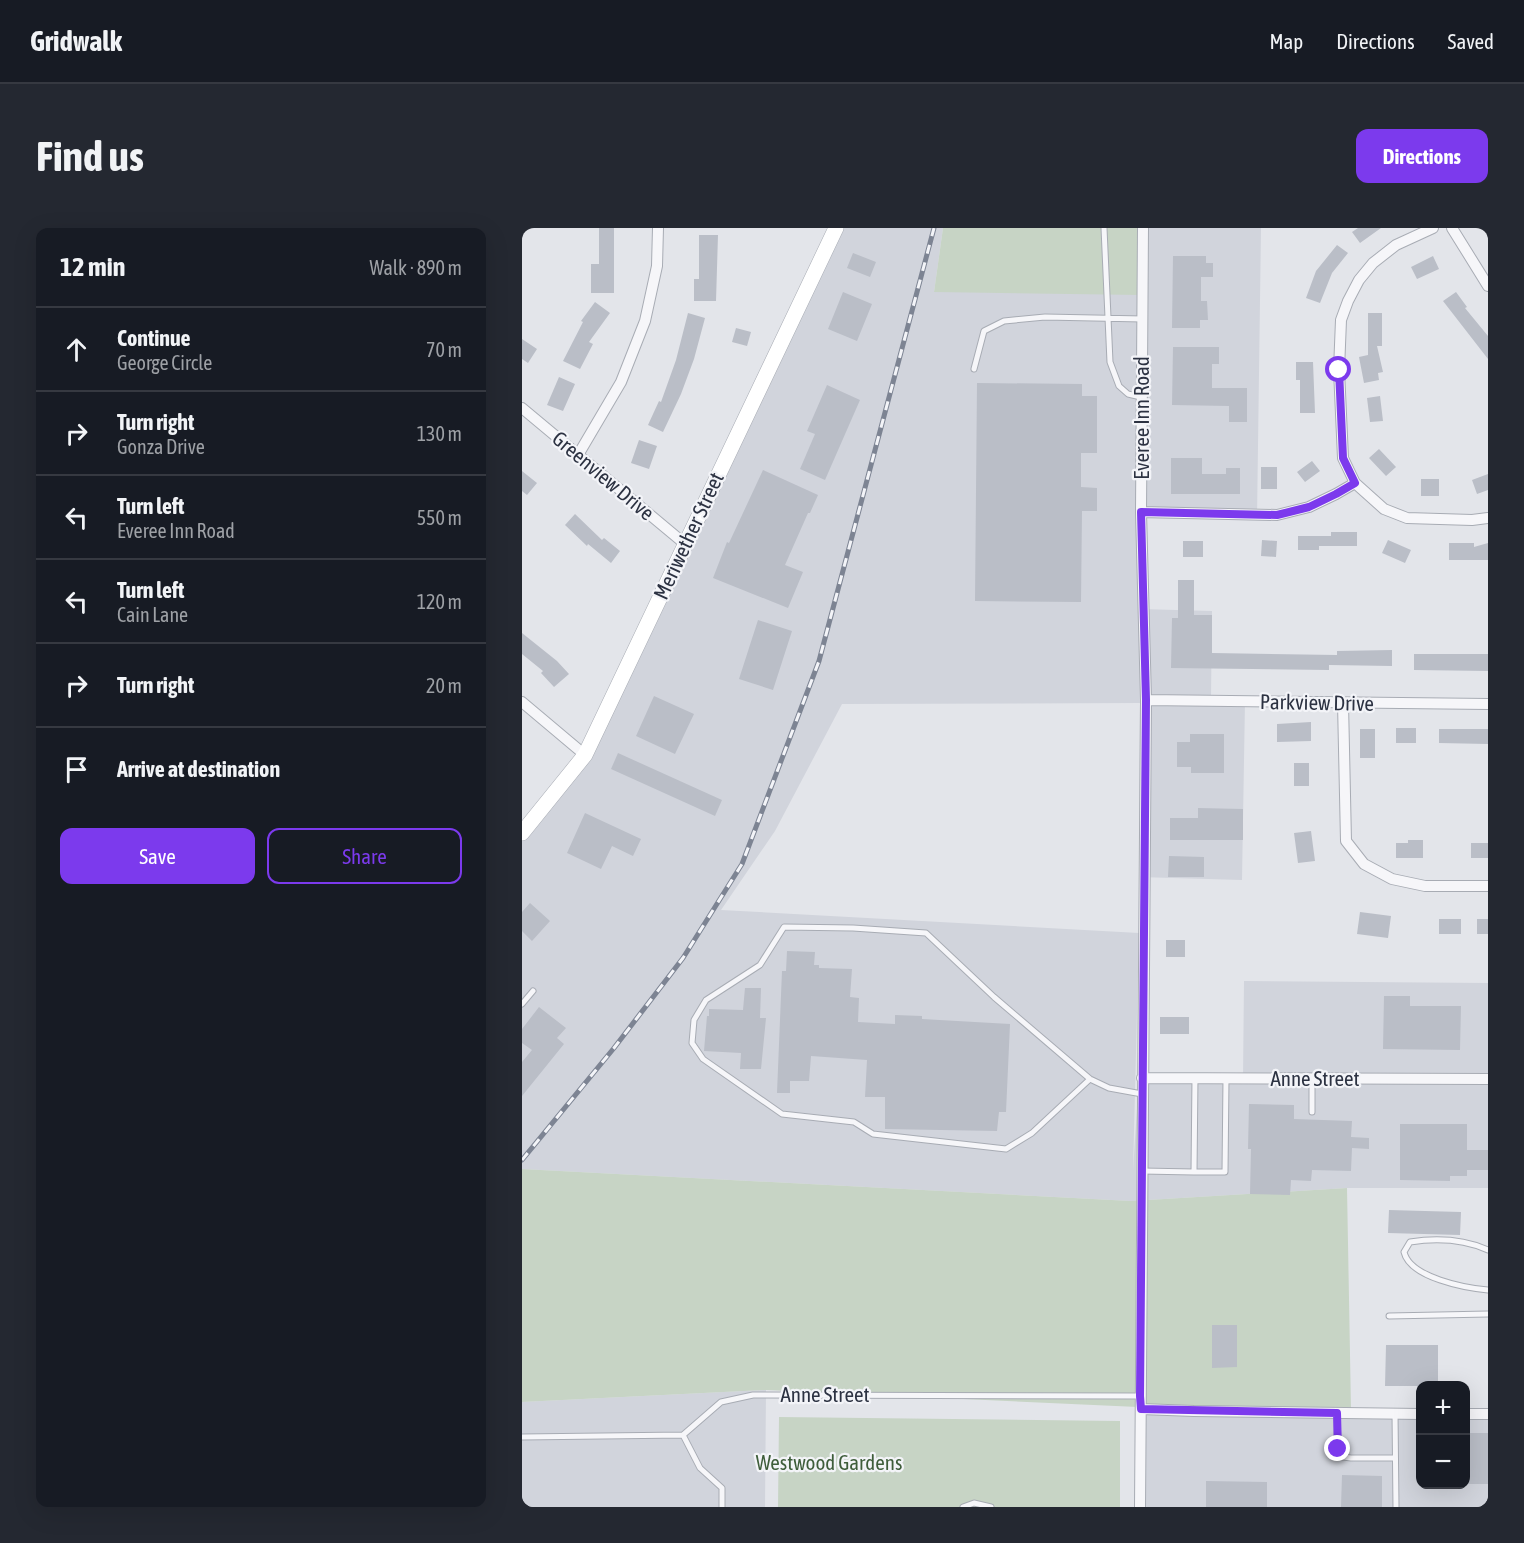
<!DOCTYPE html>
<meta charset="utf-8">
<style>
:root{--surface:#171b24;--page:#242831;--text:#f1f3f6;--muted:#9ea1a6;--line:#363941;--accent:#7c3aed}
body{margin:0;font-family:"Asap Condensed",sans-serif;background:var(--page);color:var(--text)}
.controls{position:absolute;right:18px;bottom:18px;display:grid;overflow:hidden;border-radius:12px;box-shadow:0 6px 24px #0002}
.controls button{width:54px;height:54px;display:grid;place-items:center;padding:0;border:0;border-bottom:2px solid var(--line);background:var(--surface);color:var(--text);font:30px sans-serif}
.stop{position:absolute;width:18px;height:18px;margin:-14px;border:4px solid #7c3aed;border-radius:50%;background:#fff}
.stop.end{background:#7c3aed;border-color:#fff;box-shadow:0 2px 6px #0008}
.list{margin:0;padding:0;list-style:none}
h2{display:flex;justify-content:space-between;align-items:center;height:78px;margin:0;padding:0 24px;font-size:26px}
h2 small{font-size:20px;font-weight:400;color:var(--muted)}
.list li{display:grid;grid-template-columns:39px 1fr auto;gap:18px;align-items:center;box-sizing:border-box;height:84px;padding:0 24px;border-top:2px solid var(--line)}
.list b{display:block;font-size:22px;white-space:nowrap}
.list p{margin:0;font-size:20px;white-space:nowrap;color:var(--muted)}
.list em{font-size:20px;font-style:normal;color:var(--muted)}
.actions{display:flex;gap:12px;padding:18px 24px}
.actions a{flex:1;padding:14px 0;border:2px solid var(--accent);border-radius:12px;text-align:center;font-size:21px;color:var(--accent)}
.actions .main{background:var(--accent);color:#fff}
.icon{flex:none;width:33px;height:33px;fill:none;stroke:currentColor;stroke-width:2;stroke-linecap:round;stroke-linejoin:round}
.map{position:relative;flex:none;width:966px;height:1279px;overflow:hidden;border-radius:12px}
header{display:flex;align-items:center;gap:36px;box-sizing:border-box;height:84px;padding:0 30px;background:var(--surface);border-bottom:2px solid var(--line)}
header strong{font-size:28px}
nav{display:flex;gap:33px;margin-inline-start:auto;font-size:21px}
.intro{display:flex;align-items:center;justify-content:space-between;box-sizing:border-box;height:144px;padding:0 36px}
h1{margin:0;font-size:42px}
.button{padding:15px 27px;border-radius:12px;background:var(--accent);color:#fff;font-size:21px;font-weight:700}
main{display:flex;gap:36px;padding:0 36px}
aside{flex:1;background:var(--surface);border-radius:12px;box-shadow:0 6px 24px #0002}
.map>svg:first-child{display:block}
.built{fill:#d1d4dc}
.green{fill:#c7d4c5}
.building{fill:#babec7}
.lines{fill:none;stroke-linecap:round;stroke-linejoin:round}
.lane-casing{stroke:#a8acb4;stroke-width:7}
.street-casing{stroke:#a8acb4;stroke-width:12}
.secondary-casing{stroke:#a8acb4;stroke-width:16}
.lane{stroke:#f6f6f9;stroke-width:5}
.street{stroke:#f6f6f9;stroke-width:10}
.secondary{stroke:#fff;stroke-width:15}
.rail-casing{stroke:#7d8493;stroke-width:5}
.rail{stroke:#f3f4f8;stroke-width:3;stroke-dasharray:9;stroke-linecap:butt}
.route{stroke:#7c3aed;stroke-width:8}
.labels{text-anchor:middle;stroke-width:4.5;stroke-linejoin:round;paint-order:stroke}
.street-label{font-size:21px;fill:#2c3242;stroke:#f3f4f8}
.park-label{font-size:21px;fill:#3e5d3a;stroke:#f3f4f8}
</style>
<header>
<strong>Gridwalk</strong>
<nav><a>Map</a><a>Directions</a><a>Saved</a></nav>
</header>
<div class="intro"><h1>Find us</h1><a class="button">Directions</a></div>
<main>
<aside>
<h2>12 min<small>Walk · 890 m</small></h2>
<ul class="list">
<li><svg class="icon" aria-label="ahead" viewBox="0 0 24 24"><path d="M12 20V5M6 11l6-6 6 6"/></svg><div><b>Continue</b><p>George Circle</p></div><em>70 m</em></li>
<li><svg class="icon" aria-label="right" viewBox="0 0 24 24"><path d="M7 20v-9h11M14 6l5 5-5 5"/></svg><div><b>Turn right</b><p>Gonza Drive</p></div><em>130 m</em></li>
<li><svg class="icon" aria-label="left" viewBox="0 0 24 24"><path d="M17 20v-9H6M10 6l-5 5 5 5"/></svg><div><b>Turn left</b><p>Everee Inn Road</p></div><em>550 m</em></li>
<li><svg class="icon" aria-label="left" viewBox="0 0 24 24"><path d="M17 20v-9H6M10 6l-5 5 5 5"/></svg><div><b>Turn left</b><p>Cain Lane</p></div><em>120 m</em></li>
<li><svg class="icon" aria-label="right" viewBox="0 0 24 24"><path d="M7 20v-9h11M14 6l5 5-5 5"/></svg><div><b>Turn right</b></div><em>20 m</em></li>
<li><svg class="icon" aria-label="arrive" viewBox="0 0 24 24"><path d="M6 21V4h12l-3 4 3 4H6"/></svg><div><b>Arrive at destination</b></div></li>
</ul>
<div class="actions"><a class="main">Save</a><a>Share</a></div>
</aside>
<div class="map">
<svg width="966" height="1279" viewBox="0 0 966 1279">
<rect width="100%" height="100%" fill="#e3e5ea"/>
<path class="built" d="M311 0H421L412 64 619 0H739L735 291 619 290 618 381 690 383 689 470 723 473 720 652 617 649 618 475 320 476 253 603 199 682 617 705 611 943 617 849 721 851 722 753 966 755V960H825L609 973 0 941V609L38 560 119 409Z
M244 1162 243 1279H0V1174Z
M616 1179 898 1183V1256H944V1184L966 1185V1279H617Z"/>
<path class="green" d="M421 0H619V67L412 64Z
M0 941 609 973 825 960 829 1181 616 1179 244 1162 0 1174Z
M257 1189 598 1193V1279H256Z"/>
<path class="building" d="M77 0H92V65H69V36H77Z
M836 0H859L838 15 830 4Z
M177 7H196L194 73H172V51H177Z
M815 17 826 25 810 45 798 75 784 70 794 43Z
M331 25 354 34 348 49 325 40Z
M651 28H684V35H691V49H679V73H685L686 92H678V100H650Z
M911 28 917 41 895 51 889 39Z
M321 64 350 76 335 113 306 101Z
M934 64 945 79 943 80 966 108V131L921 73Z
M73 74 88 85 67 114 71 116 58 141 41 133 61 94 59 93Z
M166 85 183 90 172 131 159 166 141 204 126 197 137 173 139 174 154 132Z
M846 85H860V118H855L861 144 856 145 857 152 842 155 837 129 846 127Z
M214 100 229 104 225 118 210 114Z
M0 111 15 121 6 135 0 131Z
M651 119H697V136H690V160H725V194H707V178L650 177Z
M774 134H791L793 185H778V152H774Z
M37 149 53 156 41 183 25 177Z
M455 155 560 156V168H575V225H559V259L575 260V283H560L559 374 453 373Z
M305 157 338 172 303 252 278 241 293 206 285 203Z
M858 168 861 193 848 194 845 170Z
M117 212 135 218 127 241 109 235Z
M857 221 874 239 864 248 847 230Z
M649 230H680V246H704V240H718V266H649Z
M790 233 798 243 783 254 775 244Z
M739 239H755V261H739Z
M241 242 296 267 288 285H286L263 337 281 344 266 380 191 350 205 314 207 315Z
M0 243 15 255 5 267 0 263Z
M966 246V262L955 266 950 252Z
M899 251H917V268H899Z
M53 286 80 312 82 310 98 323 89 335 66 316 65 318 43 297Z
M809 304H835V318H797V322H776V308H809Z
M740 312 755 313 754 329 739 328Z
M866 312 889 322 883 335 860 325Z
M661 313H681V329H661Z
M927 315H952V319L966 315V332H927Z
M656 352H672V387H690V425L815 427V423L870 422V438L807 437V442L649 440 650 390H656Z
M236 392 270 403 251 462 217 451Z
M0 405 35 433 47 446 32 459 19 445 21 443 0 426Z
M892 426H966V443L892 442Z
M132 468 172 486 153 526 114 508Z
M789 494V513L755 514V496Z
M874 500H894V515H874Z
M838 501H853V530H838Z
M917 501H966V516L917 515Z
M668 506H702V545H669V539H655V514H668Z
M96 525 200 572 193 588 89 541Z
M772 535H787V558H772Z
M676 580 721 581V612H648V590H676Z
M63 585 119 611 111 628 90 618 79 641 45 625Z
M789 603 793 633 776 635 772 605Z
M886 612H901V630H874V615H886Z
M949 615H966V630H949Z
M647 628 682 629V649H646Z
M8 675 28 693 10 713 0 703V684Z
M838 684 869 688 866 710 835 706Z
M917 691H939V706H917Z
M955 691H966V706H955Z
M644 712H663V729H644Z
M265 723 293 724 292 737H297V740L330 741 328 769 337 770 336 794 373 796V787L400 788V791L488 796 484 884H477L475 903 363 901V869H343L345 832 289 828 287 853H268V865H255L260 743H264Z
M223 760H239L238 790H244L239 841H218L219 825 182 823 185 788H187V781L221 782Z
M862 768H888V778H939L938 822 861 821Z
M17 779 44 800 35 810 42 816 0 868V834L10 822 0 815V801Z
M638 789H667V806H638Z
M727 876 772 877V891L830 893 829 909 847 910V921L830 920 829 943 790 942 789 953 769 952 768 967 728 966 729 921H726Z
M878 896H945V922H966V942H945V948H928V953L878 952Z
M867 982 939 984 938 1007 866 1005Z
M690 1097H715V1139L690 1140Z
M864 1117H916V1158H863Z
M944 1205H966V1256H944Z
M820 1247 860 1248V1279H819Z
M684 1253 745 1254V1279H684Z"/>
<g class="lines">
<g class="lane-casing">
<path id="lane" d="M582 0 588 134 597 158 606 166 619 169
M452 141 462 103 482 93 523 89 621 91
M0 776 11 763
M568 851 510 905 484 921 351 906 332 894 260 886 181 831 170 815 172 792 184 772 238 737 262 699 331 700 404 705 472 769 568 851 587 860 620 866
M790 884V851
M620 943 672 944 673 850
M672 944H703L704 851
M966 1022C941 1011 914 1010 888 1014L882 1024C888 1050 944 1060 966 1062
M867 1088 966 1086
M815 1185V1216L821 1229 829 1230H873
M873 1185 874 1279
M161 1207 178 1240 200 1260V1279
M0 1209 161 1207 199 1174 231 1167 618 1168
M441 1279 452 1275 469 1279"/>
</g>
<g class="street-casing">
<path id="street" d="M911 0 874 17 851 35 837 52 826 73 819 92 817 142 821 230 833 255 862 281 885 290 950 292 966 290
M930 0 966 58
M0 180 163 316
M56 227 99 154 123 93 135 38 136 0
M619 284 755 287 787 279 814 266 833 255
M624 472 966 476
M0 474 63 527
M821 475 824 613 842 636 870 651 903 658H966
M620 850 966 851
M619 1181 672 1183 898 1186
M944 1186H966
M618 1279 624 472 619 284 621 0"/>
</g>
<g class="secondary-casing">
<path id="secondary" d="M0 605 63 527 314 0"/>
</g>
<use href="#lane" class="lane"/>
<use href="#street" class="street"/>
<use href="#secondary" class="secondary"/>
<g class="rail-casing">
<path id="rail" d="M0 932 92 820 161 730 220 636 297 433 412 0"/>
</g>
<use href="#rail" class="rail"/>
</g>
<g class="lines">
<path class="route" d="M816 1221 815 1185 619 1181 618 1168 624 472 619 284 755 287 787 279 814 266 833 255 821 230 817 142"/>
</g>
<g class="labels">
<g class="street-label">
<text transform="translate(620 190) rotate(-90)" y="7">Everee Inn Road</text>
<text transform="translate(81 248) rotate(40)" y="7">Greenview Drive</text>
<text transform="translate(167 308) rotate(-65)" y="7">Meriwether Street</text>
<text transform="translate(795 475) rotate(1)" y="7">Parkview Drive</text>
<text x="793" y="858">Anne Street</text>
<text x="303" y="1174">Anne Street</text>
</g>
<g class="park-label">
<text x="307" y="1242">Westwood Gardens</text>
</g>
</g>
</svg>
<div class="controls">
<button>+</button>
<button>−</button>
</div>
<div class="stop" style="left:817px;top:142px"></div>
<div class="stop end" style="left:816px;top:1221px"></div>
</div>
</main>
